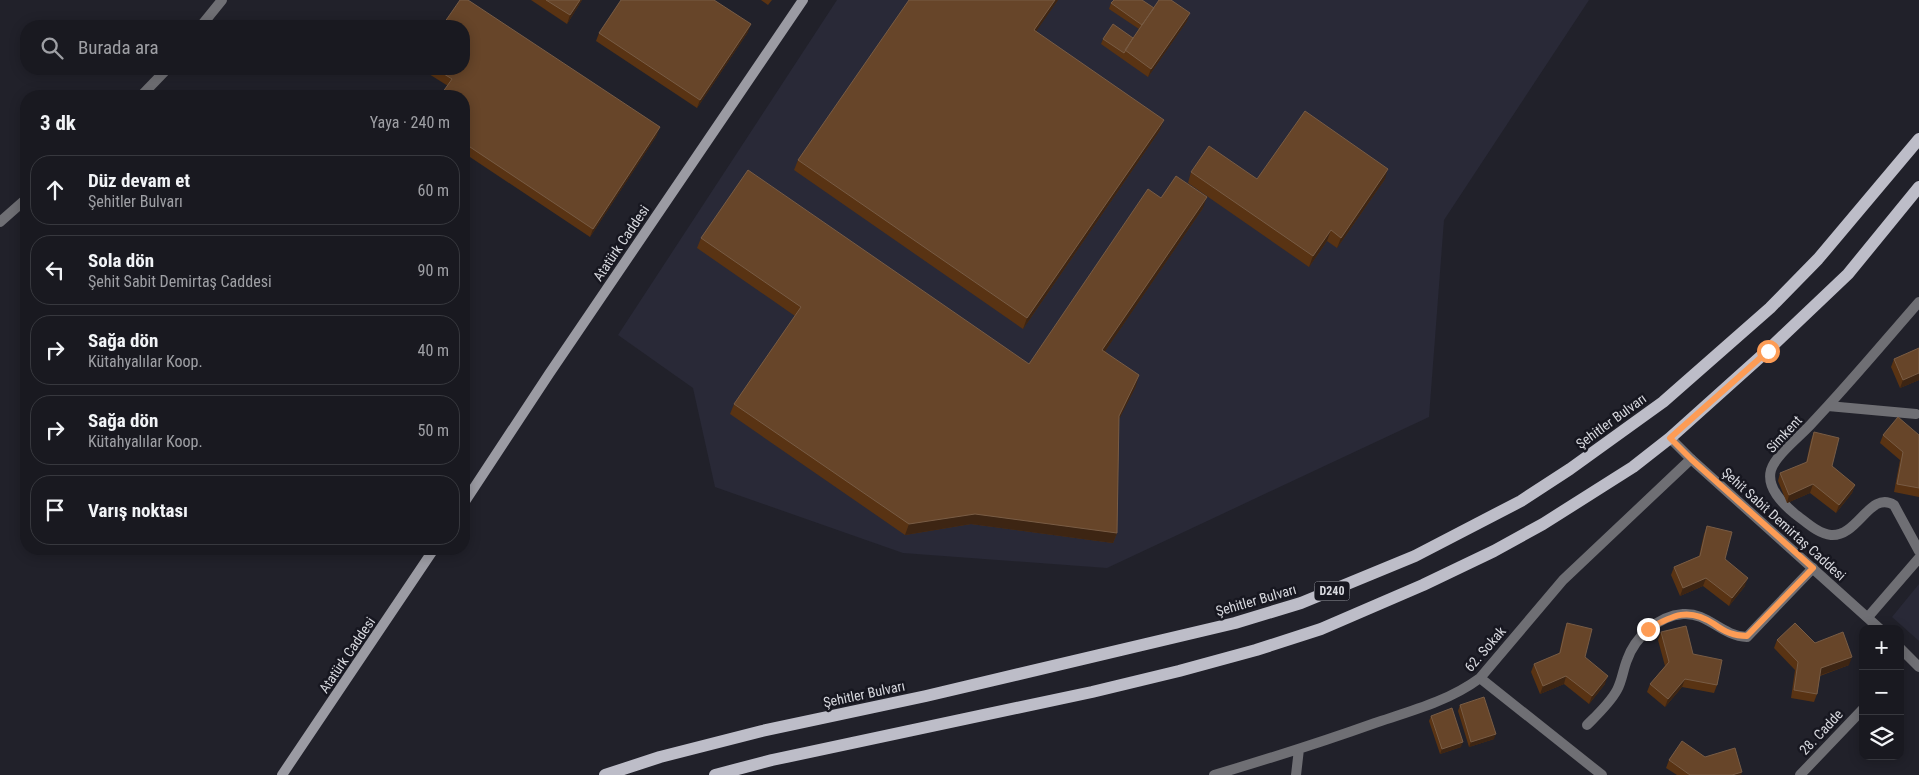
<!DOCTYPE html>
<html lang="tr">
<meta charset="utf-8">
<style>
:root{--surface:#191920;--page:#222229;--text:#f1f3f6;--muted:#9fa0a5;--line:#37383e}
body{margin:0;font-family:"Roboto Condensed",sans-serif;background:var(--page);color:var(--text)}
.controls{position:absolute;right:15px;bottom:15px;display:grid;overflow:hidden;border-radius:10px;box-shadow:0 2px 12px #0003}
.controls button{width:45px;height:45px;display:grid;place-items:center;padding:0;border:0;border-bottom:1px solid var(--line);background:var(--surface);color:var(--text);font:25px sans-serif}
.stop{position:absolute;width:15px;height:15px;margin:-11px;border:4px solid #fd9c55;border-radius:50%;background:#fff}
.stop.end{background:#fd9c55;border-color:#fff;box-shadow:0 1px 5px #0008}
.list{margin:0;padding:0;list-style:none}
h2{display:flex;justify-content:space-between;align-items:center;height:65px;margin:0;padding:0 20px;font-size:21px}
h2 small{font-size:16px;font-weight:400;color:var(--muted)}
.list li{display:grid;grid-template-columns:32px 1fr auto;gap:15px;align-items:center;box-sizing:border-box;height:70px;margin:0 10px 10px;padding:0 10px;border:1px solid var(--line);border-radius:20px}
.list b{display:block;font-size:19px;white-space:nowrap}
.list p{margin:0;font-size:16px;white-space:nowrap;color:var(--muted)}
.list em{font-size:16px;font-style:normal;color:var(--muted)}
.icon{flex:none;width:28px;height:28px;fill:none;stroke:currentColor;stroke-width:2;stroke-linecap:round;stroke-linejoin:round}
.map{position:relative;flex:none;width:1919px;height:775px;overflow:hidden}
.search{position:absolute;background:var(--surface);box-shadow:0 2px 12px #0003;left:20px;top:20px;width:450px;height:55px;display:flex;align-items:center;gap:12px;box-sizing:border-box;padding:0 18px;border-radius:20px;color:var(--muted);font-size:19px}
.panel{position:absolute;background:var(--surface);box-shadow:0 2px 12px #0003;left:20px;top:90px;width:450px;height:465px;border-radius:20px}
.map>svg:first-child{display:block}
.built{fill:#292937}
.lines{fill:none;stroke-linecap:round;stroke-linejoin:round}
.minor{stroke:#6f6f74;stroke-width:10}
.tertiary{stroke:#6f6f74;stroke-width:10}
.secondary{stroke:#9b9ba3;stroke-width:10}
.primary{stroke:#bdbdc8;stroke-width:12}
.wall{fill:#593313}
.shaded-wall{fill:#3d2513}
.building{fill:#674529;stroke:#785c45}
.route{stroke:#fd9c55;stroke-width:6}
.labels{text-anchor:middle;stroke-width:5;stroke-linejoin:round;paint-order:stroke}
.shield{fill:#171720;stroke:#9d9ea5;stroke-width:1}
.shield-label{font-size:12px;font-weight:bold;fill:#d7d8de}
.street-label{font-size:14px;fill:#d7d8de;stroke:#171720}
</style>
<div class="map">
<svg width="1919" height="775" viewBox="0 0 1919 775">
<rect width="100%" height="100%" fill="#21212a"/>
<path class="built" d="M837 0H1589L1444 220 1429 417 1107 568 903 553 715 487 693 388 618 335Z
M1919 584V641L1892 617Z"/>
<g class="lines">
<path class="minor" d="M201 26 222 0
M141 96 167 69
M0 222 26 199
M1919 302C1884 342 1850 383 1813 422 1802 435 1776 454 1771 470 1766 488 1783 504 1795 514 1805 521 1818 534 1831 535 1858 537 1870 490 1894 505L1919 551
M1828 406 1916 414
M1868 617 1919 558
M1480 678 1602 775
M1587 725C1598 714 1610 703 1617 690 1622 681 1623 670 1627 660 1635 637 1658 616 1683 614 1708 612 1721 636 1747 637L1813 568
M1214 775C1268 759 1322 742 1375 723 1411 711 1449 701 1480 678L1563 580 1691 459
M1296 775 1299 749"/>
<path class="tertiary" d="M1670 438 1691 459 1880 629
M1900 648 1919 667
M1800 775 1863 709"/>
<path class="secondary" d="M464 503 549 374 803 0
M282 775 434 549"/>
<path class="primary" d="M605 775 660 757 762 731 926 696 1235 623 1301 603 1415 556 1521 501 1570 469 1663 402 1770 308 1818 259 1919 139
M715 775 772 760 1092 692 1179 671 1256 650 1321 629 1423 585 1494 551 1543 524 1633 467 1670 438 1767 351 1848 274 1919 187"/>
</g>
<path class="wall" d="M531 0H582L567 24Z
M761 0H772L768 5Z
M1058 0 1036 31 1160 130 1023 329 794 170 798 160Z
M1111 3 1154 8 1187 21 1148 77 1101 44 1103 39 1133 38 1139 29 1109 9Z
M748 32 697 108 596 41 599 33Z
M421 69H464L657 135 590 237 464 153V96Z
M1191 172 1257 179H1385L1337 248 1327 241 1309 267 1188 183Z
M1161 198 1203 208 1105 351 1136 386 1119 419 1117 533 1113 543 971 524 905 535 730 414 734 404 795 316 697 248 701 238 1029 364Z
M1919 347V380L1900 388 1891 367 1894 359 1919 348Z
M1814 432 1832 466 1855 485 1852 493 1836 513 1810 493 1787 503 1778 481 1780 473 1806 463 1811 440Z
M1883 435H1919V497L1894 492 1900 460 1880 443Z
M1707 526 1725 559 1745 586 1729 606 1703 586 1680 596 1671 575 1674 567 1699 556 1704 534Z
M1567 623 1585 657 1605 684 1589 704 1564 684 1540 694 1531 672 1534 664 1559 654 1564 631Z
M1661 632 1693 654 1717 685 1714 693 1682 687 1665 707 1647 692 1650 684 1665 666 1658 640Z
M1777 640 1849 665 1820 676 1817 694 1814 702 1791 698 1795 670 1774 648Z
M1460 705 1494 739 1469 747 1458 711Z
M1431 716 1461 747 1440 754 1429 721Z
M1705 757 1741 775H1677L1666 768 1669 760Z"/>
<path class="shaded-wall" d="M580 0H582L567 24 570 15Z
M1055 0H1058L1030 40 1034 30Z
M1190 13 1187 21 1148 77 1151 69Z
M751 24 748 32 697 108 700 100Z
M1164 120 1160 130 1023 329 1027 318Z
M660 127 657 135 590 237 593 229Z
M1388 169 1385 179 1337 248 1341 238Z
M1207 197 1203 208 1099 360 1102 350Z
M1331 230 1327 241 1309 267 1313 256Z
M1919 373V380L1900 388 1903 380Z
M1139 375 1136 386 1115 427 1119 416Z
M1813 484 1810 493 1787 503 1789 495Z
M1855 485 1852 493 1836 513 1839 505Z
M975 514 1117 533 1113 543 971 524 905 535 909 524Z
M1706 578 1703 586 1680 596 1683 588Z
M1748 578 1745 586 1729 606 1732 598Z
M1852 657 1849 665 1818 676 1821 668Z
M1566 676 1564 684 1540 694 1543 686Z
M1608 676 1605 684 1589 704 1592 696Z
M1685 679 1682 687 1665 707 1668 699Z
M1496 734 1494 739 1469 747 1471 742Z
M1463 742 1461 747 1440 754 1442 749Z
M1742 772 1741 775H1732Z"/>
<path class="building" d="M460 0H468L660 127 593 229 464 143V96H440L452 79 436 69H464V26H442Z
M546 0H580L570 15Z
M621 0H714L751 24 700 100 599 33Z
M909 0H1055L1034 30 1164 120 1027 318 798 160Z
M1114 0H1142L1154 8 1142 25 1111 3Z
M1159 0H1171L1190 13 1151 69 1125 50Z
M1113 24 1133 38 1124 53 1103 39Z
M1305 111 1388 169 1341 238 1331 230 1313 256 1191 172 1209 146 1257 179Z
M748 170 1029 364 1148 189 1161 198 1176 176 1207 197 1102 350 1139 375 1119 416 1117 533 975 514 909 524 734 404 801 307 701 238Z
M1919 348V373L1903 380 1894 359Z
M1898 417 1919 435V488L1897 484 1903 452 1883 435Z
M1814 432 1839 438 1832 466 1855 485 1839 505 1813 484 1789 495 1780 473 1807 462Z
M1707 526 1732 532 1725 559 1748 578 1732 598 1706 578 1683 588 1674 567 1700 556Z
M1567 623 1592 629 1585 657 1608 676 1592 696 1566 676 1543 686 1534 664 1560 653Z
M1795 623 1815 643 1843 632 1852 657 1821 668 1817 694 1794 690 1798 662 1777 640Z
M1686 626 1693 654 1722 660 1717 685 1685 679 1668 699 1650 684 1669 662 1661 632Z
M1484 697 1496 734 1471 742 1460 705Z
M1452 708 1463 742 1442 749 1431 716Z
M1682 741 1705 757 1735 748 1742 772 1732 775H1690L1669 760Z"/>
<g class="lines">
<path class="route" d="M1648 629C1673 615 1689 607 1714 624 1725 632 1734 636 1747 636L1813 568 1691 459 1670 438 1768 351"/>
</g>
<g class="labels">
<rect class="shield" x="1314.5" y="581.5" width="35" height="19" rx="4"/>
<g class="shield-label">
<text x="1332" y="595">D240</text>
</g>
<g class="street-label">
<text transform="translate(621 243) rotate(-56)" y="5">Atatürk Caddesi</text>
<text transform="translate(1611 421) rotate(-36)" y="5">Şehitler Bulvarı</text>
<text transform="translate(1784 434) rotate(-47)" y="5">Simkent</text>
<text transform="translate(1784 524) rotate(42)" y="5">Şehit Sabit Demirtaş Caddesi</text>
<text transform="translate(1256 600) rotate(-16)" y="5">Şehitler Bulvarı</text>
<text transform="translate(1485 649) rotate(-49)" y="5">62. Sokak</text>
<text transform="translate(347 655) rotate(-56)" y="5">Atatürk Caddesi</text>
<text transform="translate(864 694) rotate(-12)" y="5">Şehitler Bulvarı</text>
<text transform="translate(1821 732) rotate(-47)" y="5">28. Cadde</text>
</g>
</g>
</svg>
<div class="controls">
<button>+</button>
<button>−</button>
<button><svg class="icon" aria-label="layers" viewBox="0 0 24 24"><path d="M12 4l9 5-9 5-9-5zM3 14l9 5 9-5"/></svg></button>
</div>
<div class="stop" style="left:1768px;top:351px"></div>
<div class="stop end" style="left:1648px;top:629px"></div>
<div class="search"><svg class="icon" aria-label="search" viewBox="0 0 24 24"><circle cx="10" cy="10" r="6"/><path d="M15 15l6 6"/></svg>Burada ara</div>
<section class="panel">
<h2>3 dk<small>Yaya · 240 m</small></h2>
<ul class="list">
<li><svg class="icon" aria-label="ahead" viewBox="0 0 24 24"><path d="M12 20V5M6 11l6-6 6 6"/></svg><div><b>Düz devam et</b><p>Şehitler Bulvarı</p></div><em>60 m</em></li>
<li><svg class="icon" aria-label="left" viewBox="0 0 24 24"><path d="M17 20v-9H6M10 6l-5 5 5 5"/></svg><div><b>Sola dön</b><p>Şehit Sabit Demirtaş Caddesi</p></div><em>90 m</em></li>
<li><svg class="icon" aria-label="right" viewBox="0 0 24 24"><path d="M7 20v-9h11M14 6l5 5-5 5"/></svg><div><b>Sağa dön</b><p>Kütahyalılar Koop.</p></div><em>40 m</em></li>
<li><svg class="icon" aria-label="right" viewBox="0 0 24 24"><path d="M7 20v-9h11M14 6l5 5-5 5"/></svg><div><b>Sağa dön</b><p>Kütahyalılar Koop.</p></div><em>50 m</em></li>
<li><svg class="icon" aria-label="arrive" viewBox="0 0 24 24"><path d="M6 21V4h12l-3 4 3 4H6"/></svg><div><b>Varış noktası</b></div></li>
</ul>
</section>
</div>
